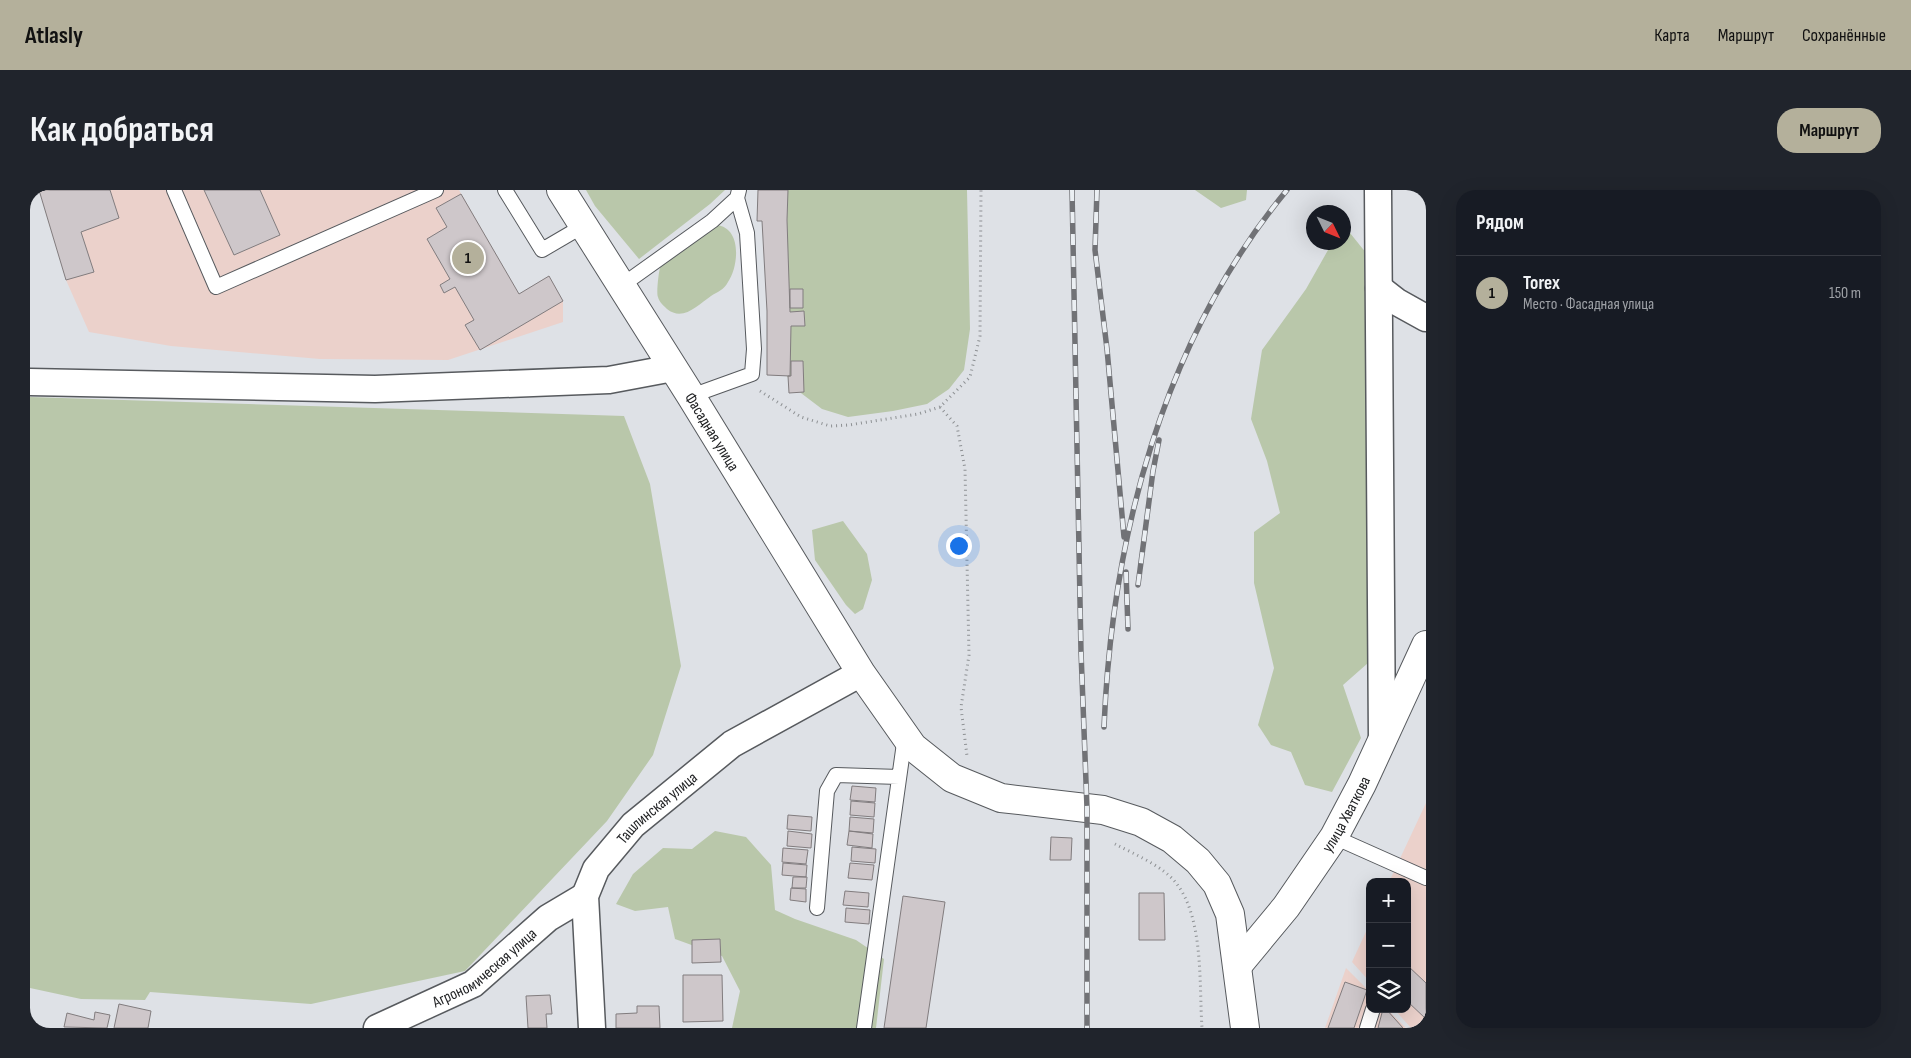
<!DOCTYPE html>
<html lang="ru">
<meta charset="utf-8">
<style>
:root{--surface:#171b24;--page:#20242c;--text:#f1f3f6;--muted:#9ea1a6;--line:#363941;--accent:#b4b09b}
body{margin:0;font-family:"Sofia Sans Condensed",sans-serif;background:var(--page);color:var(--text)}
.controls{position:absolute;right:15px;bottom:15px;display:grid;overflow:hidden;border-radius:10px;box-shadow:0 5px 20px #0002}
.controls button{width:45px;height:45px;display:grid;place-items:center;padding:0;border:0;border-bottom:1px solid var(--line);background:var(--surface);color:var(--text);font:25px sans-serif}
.compass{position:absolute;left:1276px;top:15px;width:45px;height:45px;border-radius:50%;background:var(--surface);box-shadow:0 5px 20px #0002;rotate:133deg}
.you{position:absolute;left:928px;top:355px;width:18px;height:18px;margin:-12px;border:4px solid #fff;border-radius:50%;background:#1a73e8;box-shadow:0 0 0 8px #1a73e833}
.badge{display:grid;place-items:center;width:32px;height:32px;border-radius:50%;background:var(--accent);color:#111;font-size:16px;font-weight:700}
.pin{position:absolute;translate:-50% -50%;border:2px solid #fff;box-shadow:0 1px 5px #0006}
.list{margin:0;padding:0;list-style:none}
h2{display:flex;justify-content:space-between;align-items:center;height:65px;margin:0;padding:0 20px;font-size:21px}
h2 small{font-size:16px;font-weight:400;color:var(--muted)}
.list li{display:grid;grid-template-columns:32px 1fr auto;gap:15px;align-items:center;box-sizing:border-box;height:75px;padding:0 20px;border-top:1px solid var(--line)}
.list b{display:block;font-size:19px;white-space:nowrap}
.list p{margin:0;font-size:16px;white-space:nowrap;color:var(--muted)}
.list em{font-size:16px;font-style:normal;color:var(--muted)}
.icon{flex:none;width:28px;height:28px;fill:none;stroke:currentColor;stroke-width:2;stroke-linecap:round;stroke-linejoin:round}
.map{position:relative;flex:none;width:1396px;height:838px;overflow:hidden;border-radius:20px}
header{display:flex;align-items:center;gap:30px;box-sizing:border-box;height:70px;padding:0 25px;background:var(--accent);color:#111}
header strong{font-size:24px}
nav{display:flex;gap:28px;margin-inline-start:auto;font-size:18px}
.intro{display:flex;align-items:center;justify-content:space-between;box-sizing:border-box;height:120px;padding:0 30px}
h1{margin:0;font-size:35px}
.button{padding:12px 22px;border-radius:20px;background:var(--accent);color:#111;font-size:18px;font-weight:700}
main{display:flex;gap:30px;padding:0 30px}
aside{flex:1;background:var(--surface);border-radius:20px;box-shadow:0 5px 20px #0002}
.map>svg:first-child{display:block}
.industrial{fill:#ebd1cb}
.green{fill:#b9c7aa}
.building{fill:#cec7ca;stroke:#817c7e}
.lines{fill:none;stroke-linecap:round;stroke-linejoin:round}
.service-casing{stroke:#575a5e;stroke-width:16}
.minor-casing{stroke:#575a5e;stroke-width:29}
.tertiary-casing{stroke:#575a5e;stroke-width:30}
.secondary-casing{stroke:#575a5e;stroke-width:30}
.path{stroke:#8d9093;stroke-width:3;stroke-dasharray:1 4;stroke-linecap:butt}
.service{stroke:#fff;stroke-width:14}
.minor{stroke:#fff;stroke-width:26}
.tertiary{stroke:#fff;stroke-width:28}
.secondary{stroke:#fff;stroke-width:28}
.rail-casing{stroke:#717276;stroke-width:5.5}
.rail{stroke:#ebeff3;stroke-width:4;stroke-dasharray:11;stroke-linecap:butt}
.labels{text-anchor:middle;stroke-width:4.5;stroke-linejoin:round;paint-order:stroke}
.street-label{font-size:16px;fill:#222325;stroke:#ebeff3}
</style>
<header>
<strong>Atlasly</strong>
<nav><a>Карта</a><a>Маршрут</a><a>Сохранённые</a></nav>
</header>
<div class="intro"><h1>Как добраться</h1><a class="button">Маршрут</a></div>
<main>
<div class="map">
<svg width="1396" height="838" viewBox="0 0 1396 838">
<rect width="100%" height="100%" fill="#dee1e6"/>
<path class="industrial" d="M9 0H429L489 104 519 86 533 111V132L418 170 290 169 141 156 59 142 36 90Z
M1396 613V838H1381L1364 819H1377V692H1359Z
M1340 733V792L1322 772Z
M1316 778 1340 802V819H1357L1376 838H1295Z"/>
<path class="green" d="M556 0H695L680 14 609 69 565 16Z
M754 0H937L940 139 934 180 919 199 897 214 863 221 818 227 792 219 763 197 755 182Z
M1165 0H1217L1216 10 1191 18Z
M686 35C712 37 709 76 698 92 694 100 687 102 681 106 668 115 653 132 637 119 634 116 629 112 628 107 626 104 629 80 630 78 631 75 633 73 635 71Z
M1320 43 1341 69 1338 220V473L1313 495 1331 548 1302 602 1275 595 1261 562 1241 555 1228 535 1244 478 1224 393V342L1250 323 1237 271 1221 229 1232 160 1276 99 1302 53 1314 52V45Z
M0 207 594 226 620 294 651 476 623 565 577 631 435 781 281 814 120 802 115 810 51 809 0 798Z
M813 331 837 364 842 390 833 419 825 424 816 415 785 370 782 340Z
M685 641 716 647 741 675 745 720 765 729 826 750 854 769 846 838H702L710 801 692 766 645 749 638 717 605 721 586 714 603 684 633 658 662 659Z"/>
<path class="building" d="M9 0H80L89 28 51 42 64 82 36 90Z
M174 0H230L250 45 204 65Z
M728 0H758L757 30 760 122 774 121 775 136H761L760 186 737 185V121L732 31H727Z
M431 4 489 104 519 86 533 111 450 160 435 135 444 130 425 97 414 103 410 95 420 89 397 49 417 37 406 18Z
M760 99H773V118H760Z
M761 171H773L774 202 759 203 758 186H761Z
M822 596 846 598 845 612 820 610Z
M821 611 845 613 844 627 820 625Z
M758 625 782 627 781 641 757 639Z
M820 627 844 629 843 643 819 641Z
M758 641 782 644 781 658 757 656Z
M819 641 843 644 842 658 817 655Z
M1021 647 1042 648 1041 670H1020Z
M822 657 846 659 845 673 821 671Z
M753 658 778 660 776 674 752 672Z
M753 673 777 675 776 687 752 685Z
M820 673 844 675 842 690 818 688Z
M763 687H777L776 698H762Z
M761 698 776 699V712L760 710Z
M815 701 839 703 838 717 813 715Z
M1109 703H1134L1135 750H1109Z
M873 706 915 712 896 838H854Z
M816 718 840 720 839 734 815 732Z
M690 749 691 772 662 773V750Z
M1377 775 1396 793V829L1377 811Z
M653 785H692L693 831 653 832Z
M1315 792 1337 800 1324 838H1298Z
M520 805 522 824H516L517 838H498L496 806Z
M89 814 121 821 118 838H84Z
M607 816H629L630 838H586V824L607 823Z
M1353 819H1356L1373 838H1348Z
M65 822 80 825 77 838 34 837 37 823 64 830Z"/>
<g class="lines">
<g class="service-casing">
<path id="service" d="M144 0 186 97 406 0
M475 0 512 60 553 36
M591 96 682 31 707 8 709 0
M661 206 722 184 724 159 717 43 707 8
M1304 647 1396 688
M787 718 797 601 806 585 869 587
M834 838 875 546
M1337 838 1343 819"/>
</g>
<g class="minor-casing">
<g id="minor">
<path d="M1348 0 1352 550"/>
<path d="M1349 98 1367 112 1396 128"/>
<path d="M0 192 345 199 579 190 643 178"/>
<path id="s1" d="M347 838 443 794 518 728 555 706"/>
<path id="s2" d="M562 838 555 706 566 679 603 635 702 554 831 483"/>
</g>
</g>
<g class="tertiary-casing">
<g id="tertiary">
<path id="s3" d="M1208 775 1256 717 1304 647 1332 594 1396 455"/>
</g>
</g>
<g class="secondary-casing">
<g id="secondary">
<path id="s4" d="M531 0 661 206 831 483 883 557 922 588 971 608 1073 620 1111 632 1142 649 1168 671 1187 694 1200 724 1215 838"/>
</g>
</g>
<path class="path" d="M730 201 771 227 800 236 819 235 888 224 910 217 940 187 950 146 951 0
M910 217 927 236 935 279 939 465 931 517 937 566
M1085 654C1104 664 1133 676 1146 693 1174 728 1169 794 1172 838"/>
<use href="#service" class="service"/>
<use href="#minor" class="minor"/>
<use href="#tertiary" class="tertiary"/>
<use href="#secondary" class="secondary"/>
<g class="rail-casing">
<path id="rail" d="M1042 0 1051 462 1057 618V838
M1067 0 1065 60 1077 159 1094 347
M1096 382 1098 439
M1108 395 1123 281 1129 250
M1074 537C1082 346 1133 150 1257 0"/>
</g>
<use href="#rail" class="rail"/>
</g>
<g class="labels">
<g class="street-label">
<text dy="6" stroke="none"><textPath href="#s4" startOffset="285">Фасадная улица</textPath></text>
<text dy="6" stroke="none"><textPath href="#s2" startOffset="248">Ташлинская улица</textPath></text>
<text dy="6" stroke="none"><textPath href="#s3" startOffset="186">улица Хваткова</textPath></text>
<text dy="6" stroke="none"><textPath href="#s1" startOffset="124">Агрономическая улица</textPath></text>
</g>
</g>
</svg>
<div class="controls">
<button>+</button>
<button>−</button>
<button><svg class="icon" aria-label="layers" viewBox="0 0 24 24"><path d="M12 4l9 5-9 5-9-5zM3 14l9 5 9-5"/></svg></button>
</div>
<svg class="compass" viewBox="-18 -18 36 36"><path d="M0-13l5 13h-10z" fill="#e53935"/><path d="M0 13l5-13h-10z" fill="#9ea1a6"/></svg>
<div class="you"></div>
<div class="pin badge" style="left:438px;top:68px">1</div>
</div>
<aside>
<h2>Рядом<small></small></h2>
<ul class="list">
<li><span class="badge">1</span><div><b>Torex</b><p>Место · Фасадная улица</p></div><em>150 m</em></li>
</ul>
</aside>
</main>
